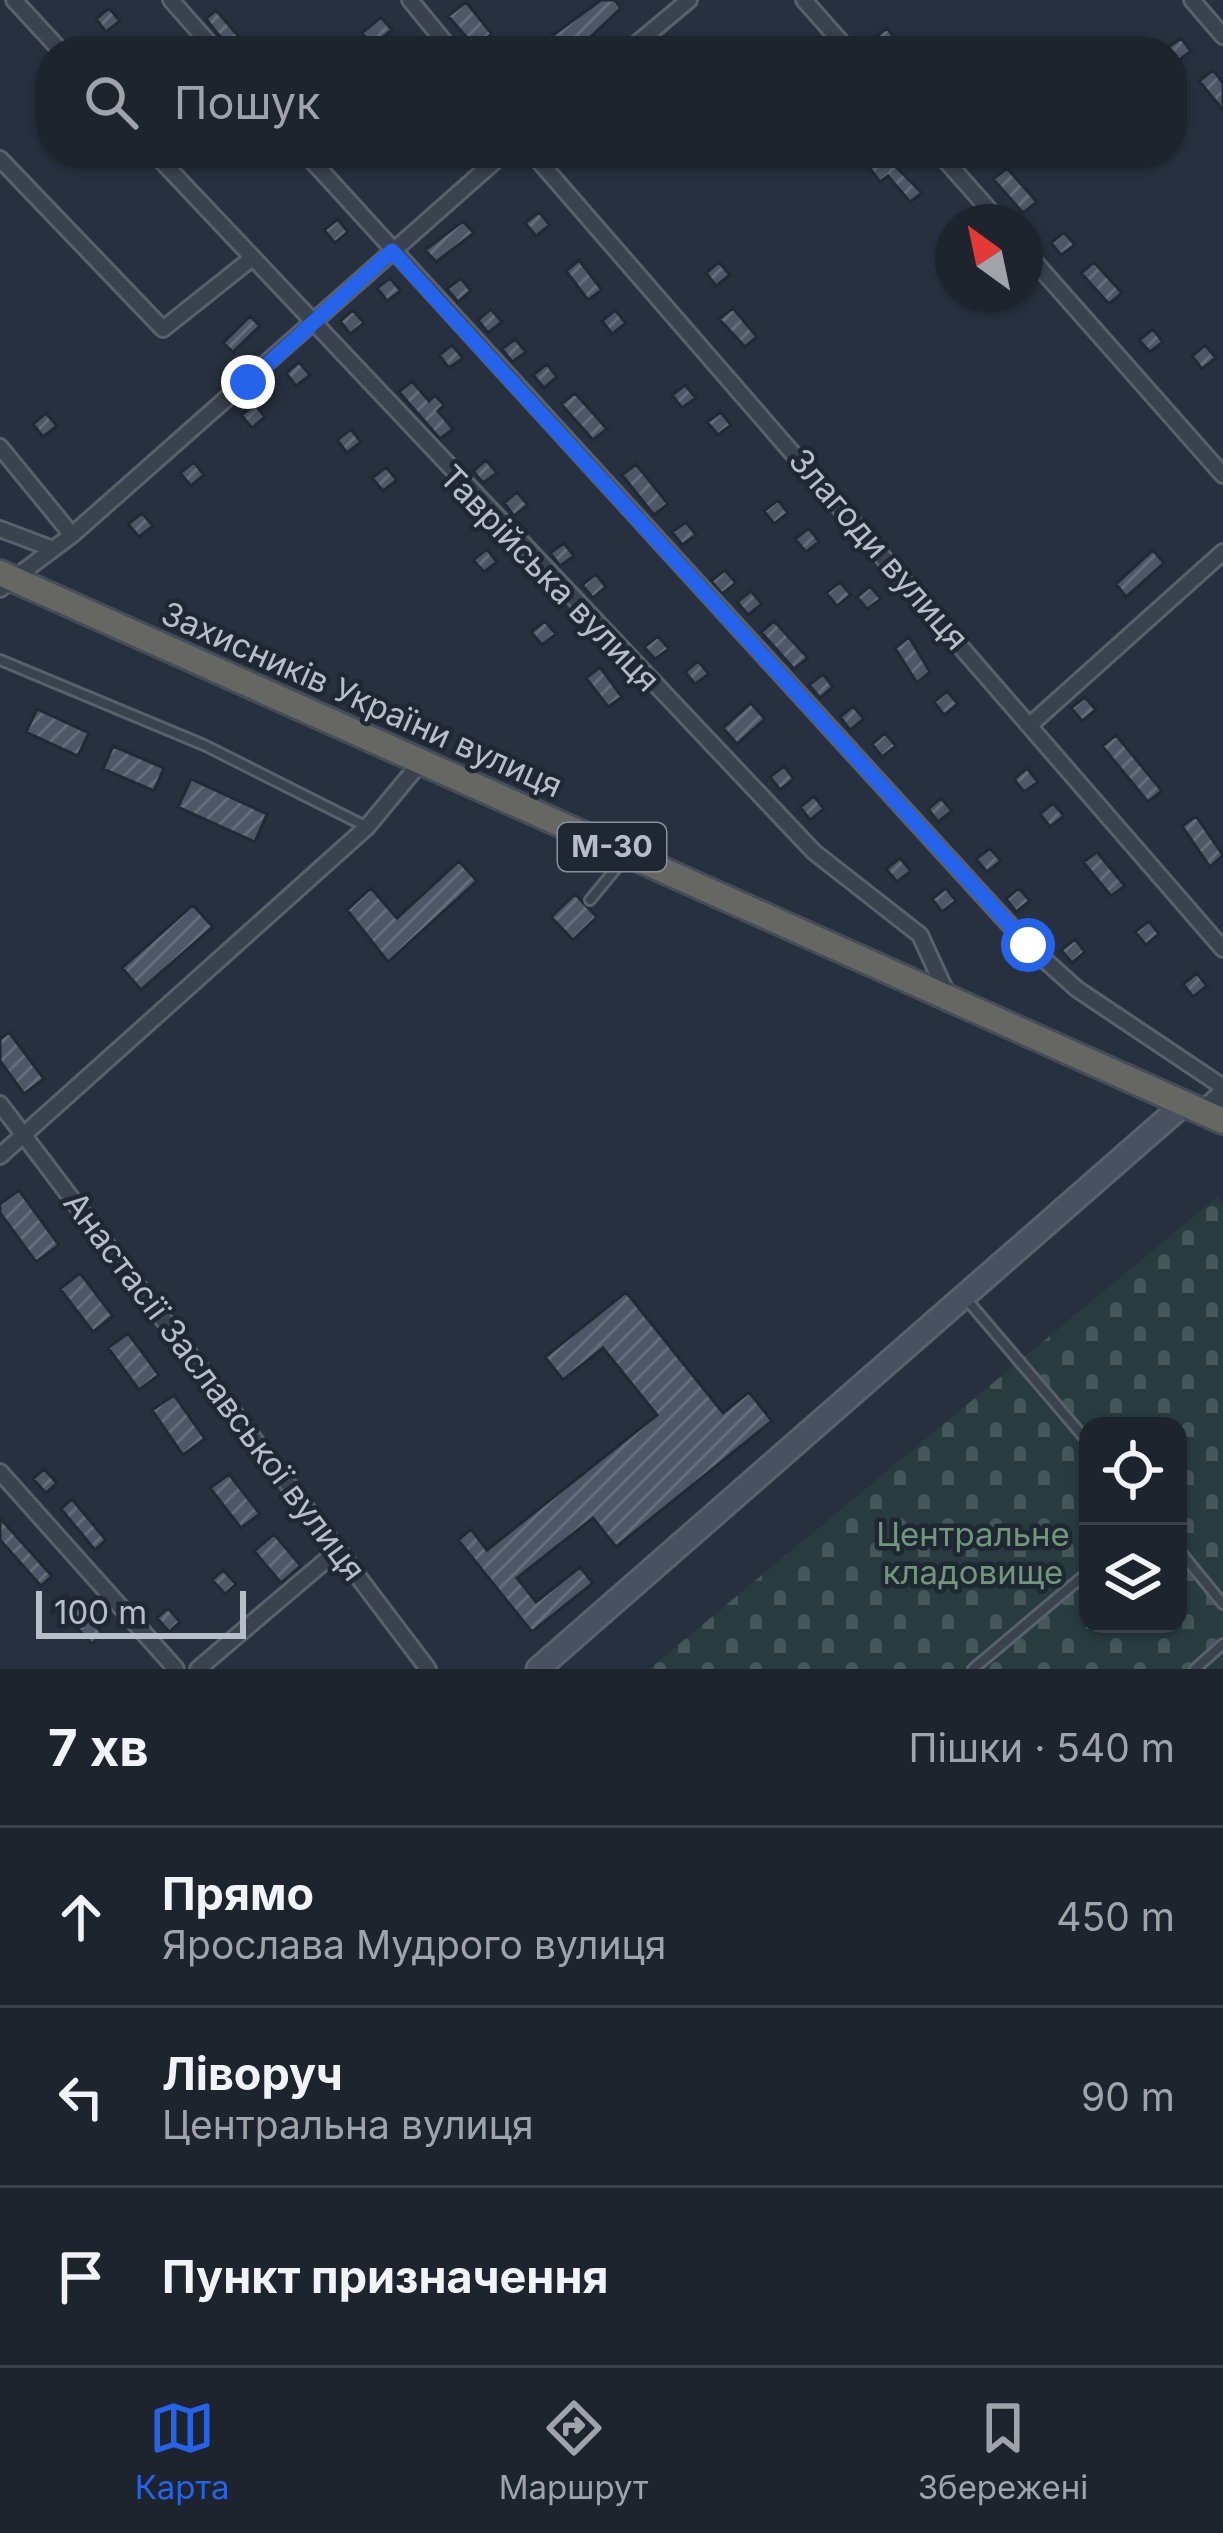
<!DOCTYPE html>
<html lang="uk">
<meta charset="utf-8">
<style>
:root{--surface:#1d242e;--page:#252c36;--text:#f1f3f6;--muted:#a0a4aa;--line:#3b414a;--accent:#2563eb}
body{margin:0;font-family:Inter,sans-serif;background:var(--page);color:var(--text)}
.controls{position:absolute;right:36px;bottom:36px;display:grid;overflow:hidden;border-radius:24px;box-shadow:0 3px 9px #0004}
.controls button{width:108px;height:108px;display:grid;place-items:center;padding:0;border:0;border-bottom:3px solid var(--line);background:var(--surface);color:var(--text);font:60px sans-serif}
.compass{position:absolute;left:935px;top:204px;width:108px;height:108px;border-radius:50%;background:var(--surface);box-shadow:0 3px 9px #0004;rotate:327deg}
.scale{position:absolute;left:36px;bottom:30px;width:210px;box-sizing:border-box;padding-left:12px;border:6px solid #b7bdc9;border-top:0;font-size:33px;line-height:42px;white-space:nowrap;color:#b7bdc9;-webkit-text-stroke:9px #1f2733;paint-order:stroke}
.stop{position:absolute;width:36px;height:36px;margin:-27px;border:9px solid #2563eb;border-radius:50%;background:#fff}
.stop.end{background:#2563eb;border-color:#fff;box-shadow:0 3px 12px #0008}
.list{margin:0;padding:0;list-style:none}
h2{display:flex;justify-content:space-between;align-items:center;height:156px;margin:0;padding:0 48px;font-size:51px}
h2 small{font-size:39px;font-weight:400;color:var(--muted)}
.list li{display:grid;grid-template-columns:78px 1fr auto;gap:36px;align-items:center;box-sizing:border-box;height:180px;padding:0 48px;border-top:3px solid var(--line)}
.list b{display:block;font-size:45px;white-space:nowrap}
.list p{margin:0;font-size:39px;white-space:nowrap;color:var(--muted)}
.list em{font-size:39px;font-style:normal;color:var(--muted)}
.icon{flex:none;width:66px;height:66px;fill:none;stroke:currentColor;stroke-width:2;stroke-linecap:round;stroke-linejoin:round}
.map{position:relative;flex:none;width:1223px;height:1669px;overflow:hidden}
.search{position:absolute;background:var(--surface);box-shadow:0 3px 9px #0004;left:36px;right:36px;top:36px;height:132px;display:flex;align-items:center;gap:30px;box-sizing:border-box;padding:0 42px;border-radius:48px;color:var(--muted);font-size:45px}
.sheet{height:696px;background:var(--surface)}
nav{display:flex;justify-content:space-around;align-items:center;box-sizing:border-box;height:168px;border-top:3px solid var(--line);background:var(--surface);font-size:33px;color:var(--muted)}
nav a{display:grid;justify-items:center;gap:6px}
nav .on{color:var(--accent)}
.map>svg:first-child{display:block}
.cemetery{fill:url(#cemetery-stones);fill-rule:evenodd}
.building{fill:url(#building-hatch);stroke:#212935;stroke-width:3}
.lines{fill:none;stroke-linecap:round;stroke-linejoin:round}
.service-casing{stroke:#58606c;stroke-width:14}
.minor-casing{stroke:#58606c;stroke-width:20}
.tertiary-casing{stroke:#58606c;stroke-width:24}
.secondary-casing{stroke:#58606c;stroke-width:27}
.trunk-casing{stroke:#454d59;stroke-width:30}
.service{stroke:#3a424e;stroke-width:8}
.minor{stroke:#3a424e;stroke-width:14}
.tertiary{stroke:#3a424e;stroke-width:18}
.secondary{stroke:#495161;stroke-width:21}
.trunk{stroke:#666663;stroke-width:24}
.route{stroke:#2563eb;stroke-width:15}
.labels{text-anchor:middle;stroke-width:9;stroke-linejoin:round;paint-order:stroke}
.shield{fill:#1f2733;stroke:#89909c;stroke-width:3}
.shield-label{font-size:30px;font-weight:bold;fill:#b7bdc9}
.street-label{font-size:33px;fill:#b7bdc9;stroke:#1f2733}
.park-label{font-size:33px;fill:#6f987a;stroke:#1f2733}
</style>
<div class="map">
<svg width="1223" height="1669" viewBox="0 0 1223 1669">
<defs>
<pattern id="cemetery-stones" width="16" height="16" patternUnits="userSpaceOnUse" patternTransform="scale(3)"><rect width="16" height="16" fill="#283c3f"/><path d="M2 7V4a2 2 0 0 1 4 0v3zM10 15v-3a2 2 0 0 1 4 0v3z" fill="#455659"/></pattern>
<pattern id="building-hatch" width="6" height="6" patternUnits="userSpaceOnUse" patternTransform="scale(3)"><rect width="6" height="6" fill="#4d5767"/><path d="M-1 1l2-2M0 6l6-6M5 7l2-2" fill="none" stroke="#646d7b"/></pattern>
</defs>
<rect width="100%" height="100%" fill="#27303e"/>
<path class="cemetery" d="M1217 1197 1223 1204V1669H649ZM1088 1426H1178V1624H1088Z"/>
<path class="building" d="M601 0H615L621 8 576 51H531Z
M466 2 492 34 475 47 448 16Z
M109 8 120 21 106 32 96 19Z
M216 10 240 38 253 51H234L216 32 206 19Z
M381 17 392 30 372 46 362 33Z
M887 28 897 41 883 51 873 39Z
M1181 38 1191 51 1178 61 1167 48Z
M1213 70 1223 83V110L1199 81Z
M882 153 922 193 910 202 888 176 880 182 867 165Z
M1007 168 1037 202 1023 213 993 179Z
M539 212 550 225 536 236 525 223Z
M338 219 348 232 335 243 324 230Z
M463 221 474 233 436 262 425 250Z
M1064 232 1075 245 1061 255 1051 243Z
M579 260 602 290 588 300 566 271Z
M719 262 730 275 716 286 706 273Z
M1094 262 1122 293 1109 304 1081 273Z
M390 278 401 291 387 301 377 288Z
M461 278 471 291 458 302 447 289Z
M733 308 757 337 745 347 719 319Z
M491 309 502 322 488 333 478 320Z
M353 310 364 323 350 334 340 321Z
M615 310 626 323 612 334 602 321Z
M250 316 260 326 233 352 223 343Z
M1153 329 1163 342 1150 352 1139 340Z
M515 339 526 352 512 362 502 349Z
M452 345 463 358 449 368 439 355Z
M1205 345 1216 358 1202 369 1192 356Z
M299 362 310 375 296 386 286 373Z
M547 364 557 377 544 388 533 375Z
M412 381 429 401 435 395 444 405 438 411 453 429 440 439 399 392Z
M685 385 696 398 682 408 672 395Z
M575 393 607 429 593 440 561 404Z
M255 404 265 417 252 428 241 415Z
M721 412 731 425 718 435 707 422Z
M46 413 57 426 43 437 33 424Z
M351 429 361 442 347 453 337 440Z
M486 460 497 473 483 483 473 471Z
M194 462 204 475 191 486 180 473Z
M636 464 668 504 654 515 622 475Z
M386 467 397 480 383 491 372 478Z
M517 492 528 505 514 516 504 503Z
M778 500 788 513 774 524 764 511Z
M142 513 153 526 139 537 128 524Z
M686 522 696 535 682 545 672 532Z
M809 528 819 542 806 552 795 539Z
M564 543 574 556 560 566 550 553Z
M487 549 497 562 484 572 473 560Z
M1153 550 1164 563 1126 597 1116 584Z
M725 570 736 583 722 594 711 581Z
M596 574 606 587 593 598 582 585Z
M840 582 851 595 837 606 826 593Z
M870 586 881 599 867 609 857 597Z
M751 591 762 604 748 615 737 602Z
M545 621 556 634 542 645 531 632Z
M774 621 808 658 794 669 761 632Z
M658 636 669 649 655 659 644 647Z
M909 637 930 672 917 683 895 648Z
M698 661 709 674 695 684 685 672Z
M600 667 622 697 608 707 586 678Z
M823 674 833 687 820 698 809 685Z
M947 691 958 704 944 715 934 702Z
M1085 697 1096 710 1082 721 1071 708Z
M751 703 765 719 737 744 723 728Z
M853 706 864 719 850 730 840 717Z
M37 709 89 733 78 756 26 732Z
M885 733 896 746 882 757 872 744Z
M1116 735 1162 791 1148 802 1102 746Z
M113 746 164 768 154 791 103 769Z
M784 766 794 779 780 790 770 777Z
M1027 768 1038 782 1024 792 1014 779Z
M191 779 267 814 255 842 178 807Z
M814 796 824 809 810 820 800 807Z
M941 798 952 811 938 822 928 809Z
M1053 803 1064 816 1050 827 1040 814Z
M1196 816 1223 855 1210 867 1182 826Z
M990 848 1001 861 987 872 976 859Z
M1097 852 1125 886 1111 896 1083 862Z
M900 858 911 871 897 882 886 869Z
M459 861 477 881 388 962 347 910 371 888 397 918Z
M946 888 956 901 942 912 932 899Z
M1019 888 1030 901 1016 912 1006 899Z
M575 894 597 917 573 940 551 917Z
M193 905 213 927 141 990 122 968Z
M1149 921 1159 934 1146 945 1135 932Z
M1075 939 1085 952 1072 963 1061 950Z
M1197 973 1207 986 1193 997 1183 984Z
M9 1032 44 1079 24 1094 0 1061V1039Z
M19 1190 59 1245 36 1262 0 1213V1204Z
M80 1273 113 1316 93 1332 60 1289Z
M626 1292 723 1413 749 1392 772 1421 616 1547 593 1518 517 1578 536 1602 580 1567 593 1583 532 1632 458 1540 471 1529 487 1550 657 1415 603 1348 563 1380 545 1357Z
M128 1333 159 1375 139 1390 108 1348Z
M174 1395 205 1439 183 1455 152 1410Z
M44 1469 57 1483 46 1493 33 1479Z
M229 1474 260 1514 241 1528 210 1488Z
M72 1499 106 1540 95 1550 61 1509Z
M0 1518 52 1576 41 1586 0 1540Z
M274 1534 301 1566 281 1583 254 1551Z
M223 1570 236 1584 225 1594 212 1580Z
M66 1594 103 1634 92 1644 55 1604Z
M168 1608 180 1622 169 1632 157 1618Z"/>
<g class="lines">
<g class="service-casing">
<path id="service" d="M0 660 204 745 367 827
M590 900 623 860
M967 1300 1088 1442
M1178 1549 1223 1604
M973 1669 1088 1572
M1195 1669 1223 1644"/>
</g>
<g class="minor-casing">
<path id="minor" d="M14 0 61 51
M171 0 216 51
M410 0 452 51
M804 0 849 51
M1192 0 1223 36
M628 51 689 0
M154 153 814 852 920 935 947 994
M305 153 1028 945 1077 989 1223 1087
M532 153 1223 949
M939 153 1000 222
M0 159 163 329 251 259
M1025 251 1223 475
M0 447 72 535
M0 529 53 549
M0 589 72 535 504 153
M1030 725 1223 552
M0 1104 428 1669
M0 1156 367 827 421 762
M0 1472 176 1669
M198 1669 338 1550"/>
</g>
<g class="tertiary-casing">
<path id="tertiary" d="M1203 1112 1223 1093"/>
</g>
<g class="secondary-casing">
<path id="secondary" d="M538 1669 1185 1103"/>
</g>
<g class="trunk-casing">
<path id="trunk" d="M0 573 1223 1121"/>
</g>
<use href="#service" class="service"/>
<use href="#minor" class="minor"/>
<use href="#tertiary" class="tertiary"/>
<use href="#secondary" class="secondary"/>
<use href="#trunk" class="trunk"/>
</g>
<g class="lines">
<path class="route" d="M248 382 392 251 1028 945"/>
</g>
<g class="labels">
<rect class="shield" x="558" y="823" width="108" height="48" rx="9"/>
<g class="shield-label">
<text x="612" y="857">М-30</text>
</g>
<g class="street-label">
<text transform="translate(879 549) rotate(49)" y="12">Злагоди вулиця</text>
<text transform="translate(550 578) rotate(46)" y="12">Таврійська вулиця</text>
<text transform="translate(362 699) rotate(24)" y="12">Захисників України вулиця</text>
<text transform="translate(215 1386) rotate(53)" y="12">Анастасії Заславської вулиця</text>
</g>
<g class="park-label">
<text x="973" y="1546">Центральне<tspan x="973" dy="38">кладовище</tspan></text>
</g>
</g>
</svg>
<div class="controls">
<button><svg class="icon" aria-label="locate" viewBox="0 0 24 24"><circle cx="12" cy="12" r="6"/><path d="M12 2v4M12 18v4M2 12h4M18 12h4"/></svg></button>
<button><svg class="icon" aria-label="layers" viewBox="0 0 24 24"><path d="M12 4l9 5-9 5-9-5zM3 14l9 5 9-5"/></svg></button>
</div>
<svg class="compass" viewBox="-18 -18 36 36"><path d="M0-13l5 13h-10z" fill="#e53935"/><path d="M0 13l5-13h-10z" fill="#a0a4aa"/></svg>
<div class="scale">100 m</div>
<div class="stop" style="left:1028px;top:945px"></div>
<div class="stop end" style="left:248px;top:382px"></div>
<div class="search"><svg class="icon" aria-label="search" viewBox="0 0 24 24"><circle cx="10" cy="10" r="6"/><path d="M15 15l6 6"/></svg>Пошук</div>
</div>
<section class="sheet">
<h2>7 хв<small>Пішки · 540 m</small></h2>
<ul class="list">
<li><svg class="icon" aria-label="ahead" viewBox="0 0 24 24"><path d="M12 20V5M6 11l6-6 6 6"/></svg><div><b>Прямо</b><p>Ярослава Мудрого вулиця</p></div><em>450 m</em></li>
<li><svg class="icon" aria-label="left" viewBox="0 0 24 24"><path d="M17 20v-9H6M10 6l-5 5 5 5"/></svg><div><b>Ліворуч</b><p>Центральна вулиця</p></div><em>90 m</em></li>
<li><svg class="icon" aria-label="arrive" viewBox="0 0 24 24"><path d="M6 21V4h12l-3 4 3 4H6"/></svg><div><b>Пункт призначення</b></div></li>
</ul>
</section>
<nav>
<a class="on"><svg class="icon" aria-label="map" viewBox="0 0 24 24"><path d="M3 6l6-2 6 2 6-2v14l-6 2-6-2-6 2zM9 4v14M15 6v14"/></svg>Карта</a>
<a><svg class="icon" aria-label="directions" viewBox="0 0 24 24"><path d="M12 3l9 9-9 9-9-9zM9 14v-3h6M13 9l2 2-2 2"/></svg>Маршрут</a>
<a><svg class="icon" aria-label="saved" viewBox="0 0 24 24"><path d="M7 4h10v16l-5-4-5 4z"/></svg>Збережені</a>
</nav>
